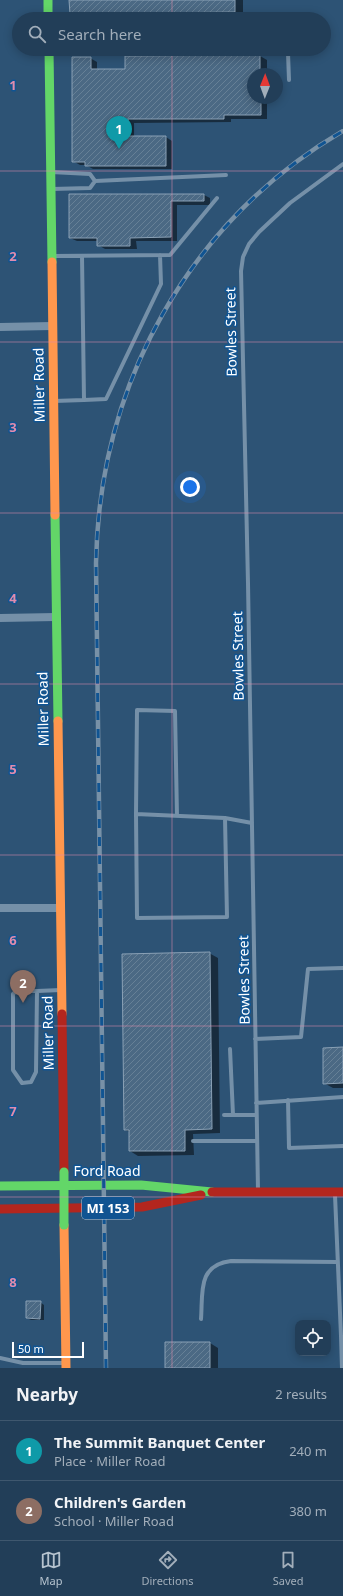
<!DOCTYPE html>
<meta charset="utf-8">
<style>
:root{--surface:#223e58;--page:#2e4961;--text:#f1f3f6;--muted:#a2aeba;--line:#3f576e;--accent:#b6c3cf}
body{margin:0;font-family:"Noto Sans",sans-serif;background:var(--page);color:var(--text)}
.controls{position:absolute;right:12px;bottom:12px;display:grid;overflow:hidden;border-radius:8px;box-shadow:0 2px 10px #0003}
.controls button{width:36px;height:36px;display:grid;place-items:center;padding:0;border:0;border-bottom:1px solid var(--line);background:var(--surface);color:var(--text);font:20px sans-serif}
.compass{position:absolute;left:247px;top:68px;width:36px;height:36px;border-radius:50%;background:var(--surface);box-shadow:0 2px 10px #0003;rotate:1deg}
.scale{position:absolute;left:12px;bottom:10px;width:72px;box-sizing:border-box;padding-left:4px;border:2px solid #fff;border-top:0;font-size:11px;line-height:14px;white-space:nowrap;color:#fff;-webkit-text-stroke:3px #105492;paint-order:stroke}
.you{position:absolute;left:190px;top:487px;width:14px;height:14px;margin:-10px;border:3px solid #fff;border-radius:50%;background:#1a73e8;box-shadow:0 0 0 6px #1a73e833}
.badge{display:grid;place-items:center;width:26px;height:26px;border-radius:50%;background:var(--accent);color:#fff;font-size:13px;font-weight:700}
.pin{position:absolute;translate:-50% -33px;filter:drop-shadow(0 1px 2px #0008)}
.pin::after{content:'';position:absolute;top:21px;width:14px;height:12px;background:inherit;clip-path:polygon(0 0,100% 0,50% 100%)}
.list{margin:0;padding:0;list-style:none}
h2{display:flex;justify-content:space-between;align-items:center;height:52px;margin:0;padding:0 16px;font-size:17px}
h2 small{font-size:13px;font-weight:400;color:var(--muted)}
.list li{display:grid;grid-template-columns:26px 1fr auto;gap:12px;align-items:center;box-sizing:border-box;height:60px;padding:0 16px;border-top:1px solid var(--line)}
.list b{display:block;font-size:15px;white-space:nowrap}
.list p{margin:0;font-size:13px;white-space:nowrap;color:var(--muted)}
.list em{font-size:13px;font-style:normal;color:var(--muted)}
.icon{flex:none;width:22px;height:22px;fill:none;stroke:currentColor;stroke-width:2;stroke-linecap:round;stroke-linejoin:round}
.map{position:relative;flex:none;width:343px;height:1368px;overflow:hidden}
.search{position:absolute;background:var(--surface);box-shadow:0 2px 10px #0003;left:12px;right:12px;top:12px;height:44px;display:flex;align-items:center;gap:10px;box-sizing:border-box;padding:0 14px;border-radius:22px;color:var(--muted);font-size:15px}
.sheet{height:172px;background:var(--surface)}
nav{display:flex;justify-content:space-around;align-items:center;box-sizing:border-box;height:56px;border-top:1px solid var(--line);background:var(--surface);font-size:11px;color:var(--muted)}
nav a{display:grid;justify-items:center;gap:2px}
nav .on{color:var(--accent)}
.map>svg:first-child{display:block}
.shadow{fill:#0007}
.building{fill:url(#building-hatch);stroke:#8aa1b6}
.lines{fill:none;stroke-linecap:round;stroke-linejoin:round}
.lane{stroke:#7590a8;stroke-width:4}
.street{stroke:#7590a8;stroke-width:8}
.fast{stroke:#63d668;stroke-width:9}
.slow{stroke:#ff974d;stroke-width:9}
.jam{stroke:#b3261e;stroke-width:9}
.rail-casing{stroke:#7891a7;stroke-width:4.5}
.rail{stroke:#105492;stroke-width:3;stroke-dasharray:9;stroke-linecap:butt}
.fast-bridge{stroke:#63d668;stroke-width:9}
.grid{fill:none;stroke:#e08cad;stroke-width:1;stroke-opacity:0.55}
.labels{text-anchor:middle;stroke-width:3;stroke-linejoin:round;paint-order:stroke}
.shield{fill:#105492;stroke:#b7ccde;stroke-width:1}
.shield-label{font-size:13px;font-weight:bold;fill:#fff}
.street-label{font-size:14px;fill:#fff;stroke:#105492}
.grid-label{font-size:13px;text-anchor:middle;font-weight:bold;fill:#e08cad;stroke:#105492;stroke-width:3;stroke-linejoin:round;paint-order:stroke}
</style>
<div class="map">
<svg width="343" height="1368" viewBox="0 0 343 1368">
<defs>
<pattern id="building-hatch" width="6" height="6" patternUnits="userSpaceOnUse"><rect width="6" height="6" fill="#4b6984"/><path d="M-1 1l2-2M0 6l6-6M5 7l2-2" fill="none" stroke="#668096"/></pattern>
</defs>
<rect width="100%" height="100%" fill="#2d5375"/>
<path class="shadow" d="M70 0H243V16L79 19 71 14Z
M260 56 267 60V74H253V98H267V119H231V122L134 123V137H166L172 141V169H93L86 165H80L73 161 90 58 97 62V70H126V57Z
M70 195H204L210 198V205H177V241H136L137 249H105L98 245V241H77L70 238Z
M209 953 218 958 220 1133 193 1134 194 1155 138 1156 130 1151V1132L125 1130Z
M343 1048V1088H333L324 1083Z
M40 1302 44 1305V1320H31L27 1318Z
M210 1343 218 1348V1368H166Z"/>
<path class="building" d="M69 0H235V12L70 14Z
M260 55V74H253V98H261V115H224V119H128V136H166V166H85V162H72V57H91V69H125V56Z
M69 194H204V201H171V237L130 238V246H97V238H69Z
M210 952 212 1129 185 1130V1151H129V1130H124L122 954Z
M343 1047V1083L323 1084V1048Z
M26 1301H41L40 1319 26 1318Z
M165 1342H210V1368H165Z"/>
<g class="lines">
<path class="lane" d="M283 49 288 53 289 80
M51 172 90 174 95 181
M95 181 226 175
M52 189 90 188 95 181
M52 256 170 255 217 198
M82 256 84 400 106 399 161 284 160 255
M54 401 84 400
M136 814 137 710 175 711 177 816
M225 818 227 917 137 918 136 814 225 818 252 823
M16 991H37L36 1072 31 1082 22 1083 13 1070V994Z
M37 991 61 990
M255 1039 301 1037 308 969 343 968
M230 1049 233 1115
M288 1100 289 1148 343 1146
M256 1103 343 1097
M224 1115H256
M193 1141H256
M258 1191 248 583 241 271 243 257 249 244 259 232 290 203 343 164
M335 1195 341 1336 343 1338
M201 1319C203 1293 197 1265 231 1261L337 1262
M341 1336 342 1368
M0 1358 23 1363H65"/>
<path class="street" d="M0 327 52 326
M0 618 56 617
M0 908H60"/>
<path class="fast" d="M48 0V19
M49 49 52 262
M55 515 58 721
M0 1186 141 1185 212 1192"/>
<path class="slow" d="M52 262 55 515
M58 721 62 1014
M64 1225 66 1368"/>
<path class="jam" d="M62 1014 64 1172
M212 1192H343
M0 1209 142 1207 201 1195"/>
<g class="rail-casing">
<path id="rail" d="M106 1368 96 563C99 385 188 222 343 131"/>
</g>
<use href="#rail" class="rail"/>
<path class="fast-bridge" d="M64 1172V1225"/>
</g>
<path class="grid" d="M172 0V19M172 49V1368M0 171H343M0 342H343M0 513H343M0 684H343M0 855H343M0 1026H343M0 1197H343"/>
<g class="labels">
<rect class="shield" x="82" y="1197" width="52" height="22" rx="3"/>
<g class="shield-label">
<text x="108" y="1213">MI 153</text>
</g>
<g class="street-label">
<text transform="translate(231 332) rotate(-91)" y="5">Bowles Street</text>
<text transform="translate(39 385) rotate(-91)" y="5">Miller Road</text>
<text transform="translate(238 656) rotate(-91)" y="5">Bowles Street</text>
<text transform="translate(43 709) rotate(-91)" y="5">Miller Road</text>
<text transform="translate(244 980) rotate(-91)" y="5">Bowles Street</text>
<text transform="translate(48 1033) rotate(-91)" y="5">Miller Road</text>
<text x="107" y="1176">Ford Road</text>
</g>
</g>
<g class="grid-label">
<text x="13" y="90">1</text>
<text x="13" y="261">2</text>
<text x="13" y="432">3</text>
<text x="13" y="603">4</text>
<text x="13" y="774">5</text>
<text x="13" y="945">6</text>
<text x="13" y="1116">7</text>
<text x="13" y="1287">8</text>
</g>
</svg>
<div class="controls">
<button><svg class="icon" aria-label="locate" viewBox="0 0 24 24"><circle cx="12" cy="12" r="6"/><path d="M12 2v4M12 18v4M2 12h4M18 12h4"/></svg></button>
</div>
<svg class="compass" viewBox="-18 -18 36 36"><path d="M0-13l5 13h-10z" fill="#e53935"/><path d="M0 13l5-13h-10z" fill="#a2aeba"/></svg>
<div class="scale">50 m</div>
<div class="you"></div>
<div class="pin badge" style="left:119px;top:149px;background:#0f9aa8">1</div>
<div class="pin badge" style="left:23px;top:1003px;background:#8d6e63">2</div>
<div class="search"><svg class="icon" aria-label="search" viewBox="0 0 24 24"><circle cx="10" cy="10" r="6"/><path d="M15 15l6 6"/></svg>Search here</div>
</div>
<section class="sheet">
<h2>Nearby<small>2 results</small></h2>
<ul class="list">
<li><span class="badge" style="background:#0f9aa8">1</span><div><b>The Summit Banquet Center</b><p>Place · Miller Road</p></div><em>240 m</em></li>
<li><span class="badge" style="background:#8d6e63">2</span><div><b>Children's Garden</b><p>School · Miller Road</p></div><em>380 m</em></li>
</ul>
</section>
<nav>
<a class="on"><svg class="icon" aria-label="map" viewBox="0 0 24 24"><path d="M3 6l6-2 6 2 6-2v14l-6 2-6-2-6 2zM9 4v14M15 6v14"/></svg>Map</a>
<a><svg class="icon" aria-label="directions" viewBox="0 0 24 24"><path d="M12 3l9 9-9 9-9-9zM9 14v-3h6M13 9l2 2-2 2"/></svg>Directions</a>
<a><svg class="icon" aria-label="saved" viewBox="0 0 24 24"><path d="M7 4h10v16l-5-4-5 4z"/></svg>Saved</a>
</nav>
